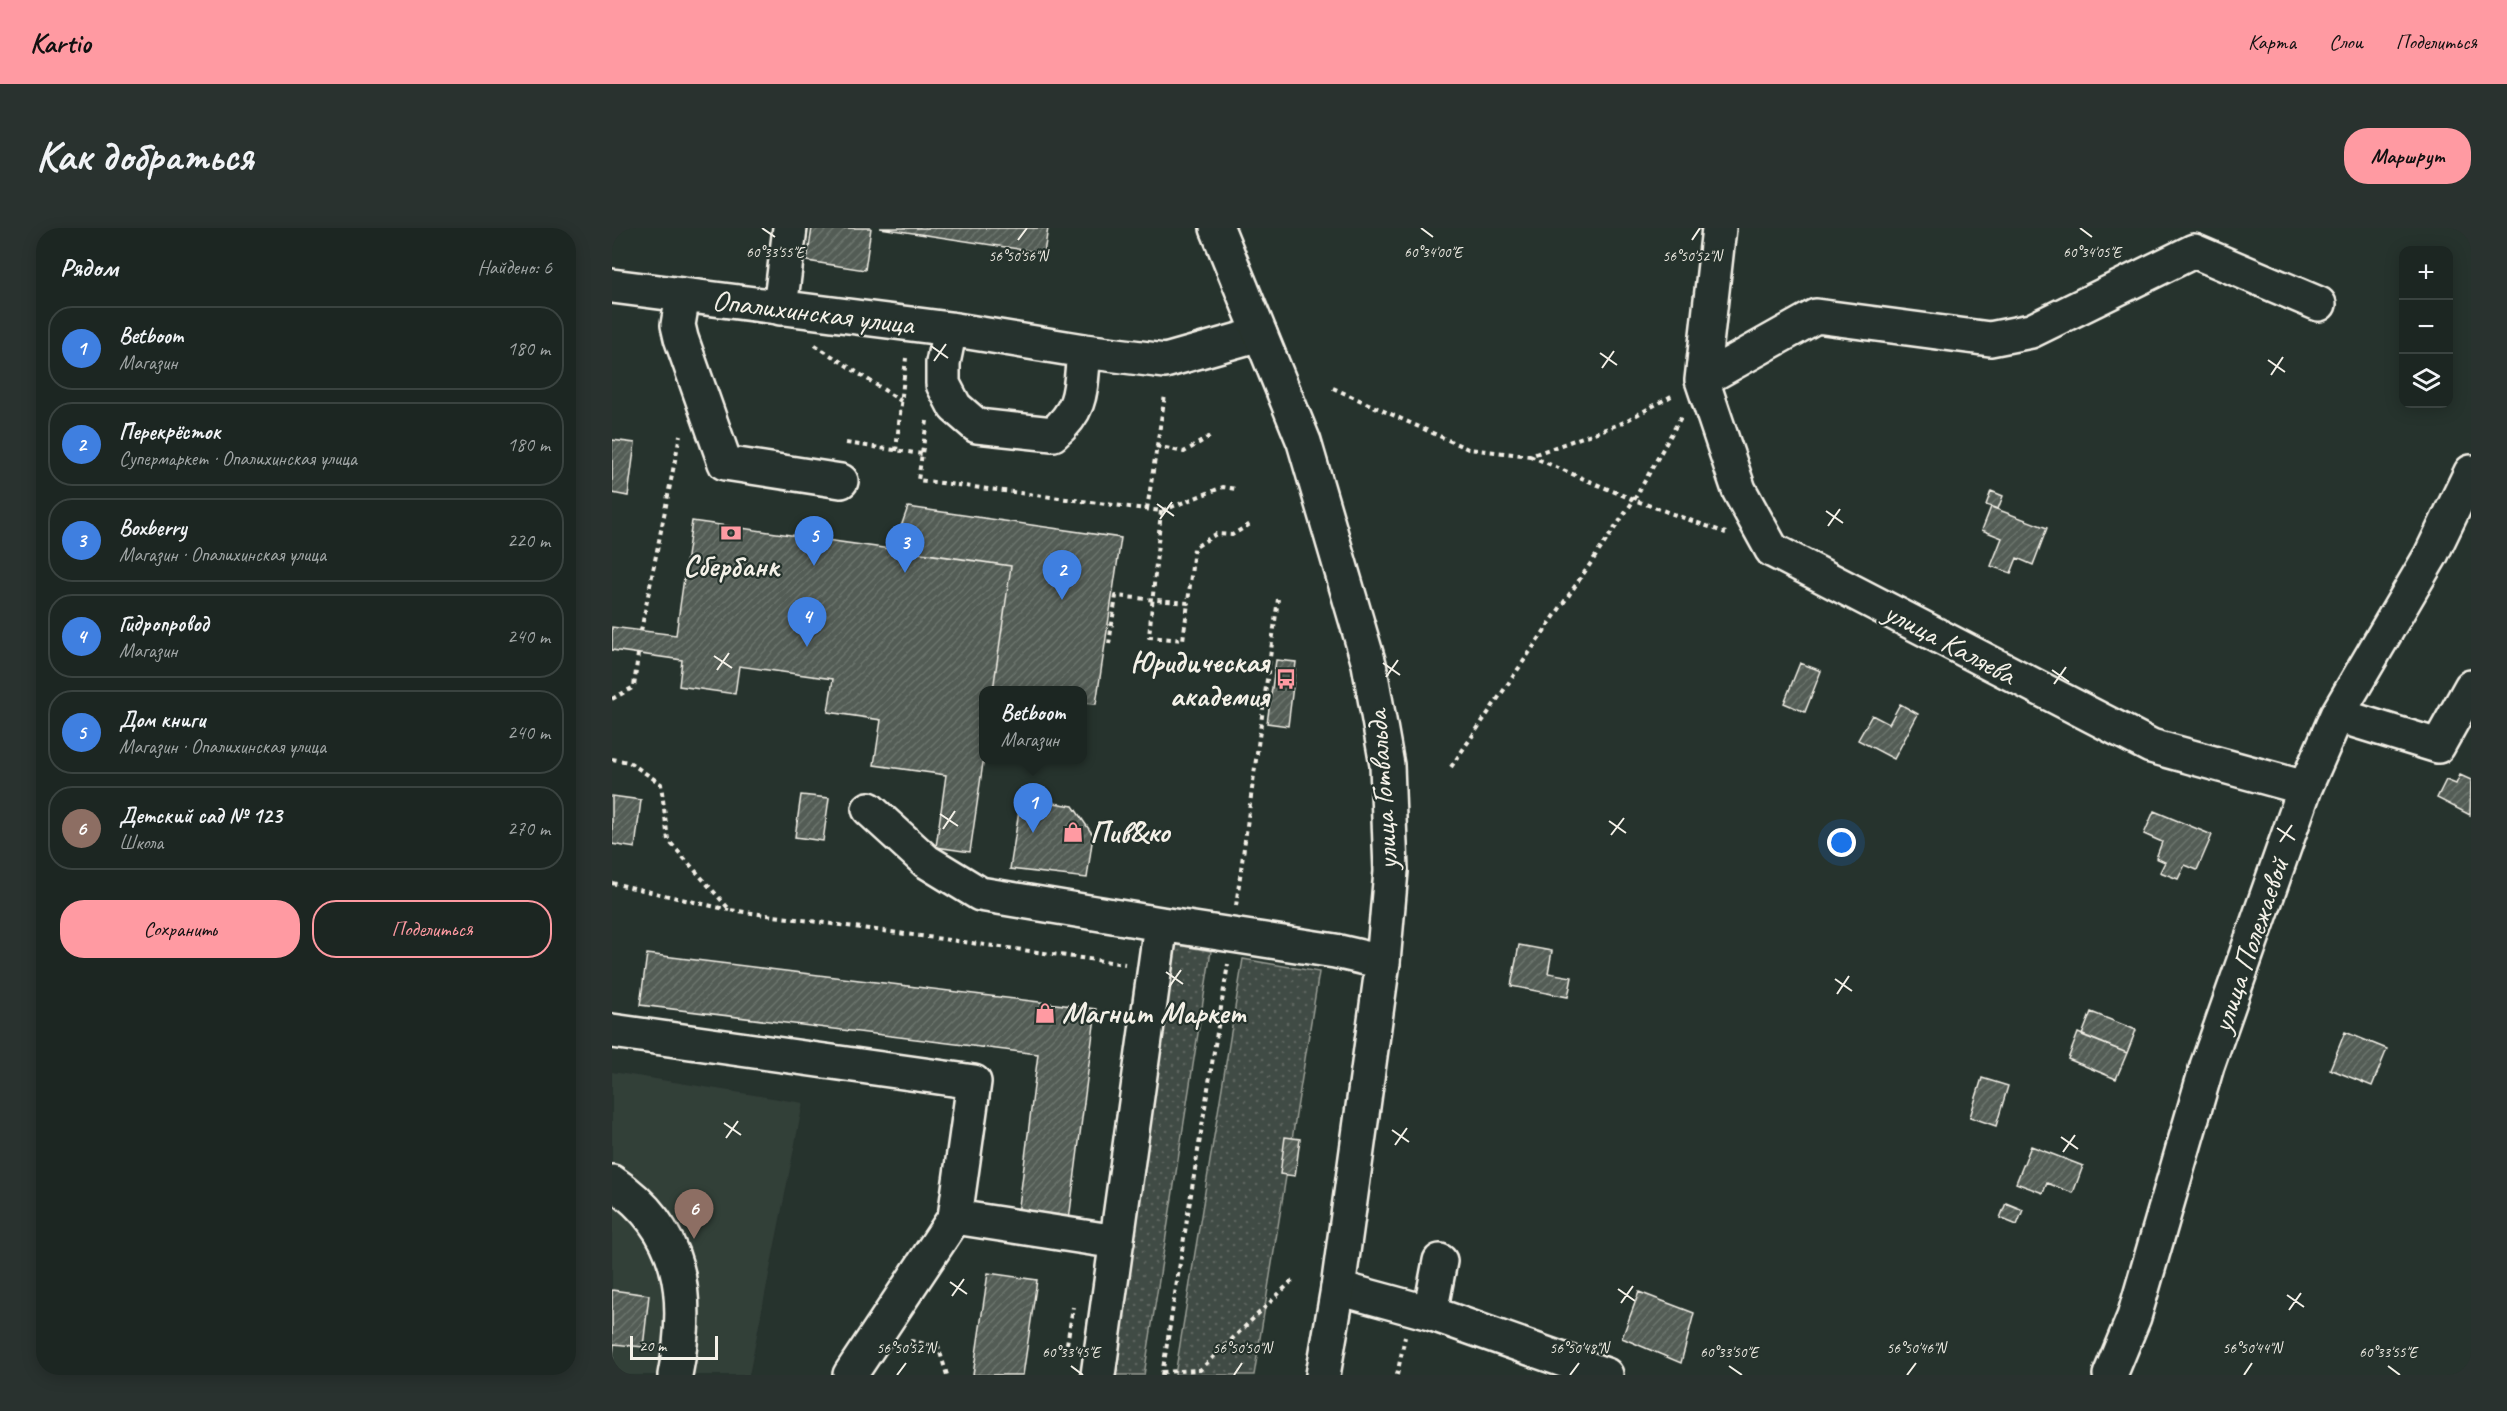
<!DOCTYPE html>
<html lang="ru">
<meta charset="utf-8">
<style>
:root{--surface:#1c2622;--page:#29322f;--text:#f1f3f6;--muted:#a0a5a5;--line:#3a4340;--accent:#ff9aa2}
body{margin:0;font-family:Caveat,sans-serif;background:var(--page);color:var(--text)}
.controls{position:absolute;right:18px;top:18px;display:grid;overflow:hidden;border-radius:12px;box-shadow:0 3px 15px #0003}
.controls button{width:54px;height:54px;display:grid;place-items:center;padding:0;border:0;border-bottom:2px solid var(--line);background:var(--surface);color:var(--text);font:30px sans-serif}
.scale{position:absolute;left:18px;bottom:15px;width:88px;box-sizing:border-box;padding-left:6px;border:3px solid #f4f1e8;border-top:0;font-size:16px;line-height:21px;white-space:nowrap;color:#f4f1e8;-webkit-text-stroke:4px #26332d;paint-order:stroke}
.you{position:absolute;left:1230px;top:615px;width:21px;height:21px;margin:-15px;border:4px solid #fff;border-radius:50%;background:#1a73e8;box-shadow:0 0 0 9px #1a73e833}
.badge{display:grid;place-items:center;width:39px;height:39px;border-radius:50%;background:var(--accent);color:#fff;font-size:20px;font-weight:700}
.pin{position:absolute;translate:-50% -50px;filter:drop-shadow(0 2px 3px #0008)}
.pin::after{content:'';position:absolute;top:32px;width:21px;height:18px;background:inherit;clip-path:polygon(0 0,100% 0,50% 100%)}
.popup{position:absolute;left:367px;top:458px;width:108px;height:78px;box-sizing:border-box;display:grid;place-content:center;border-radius:12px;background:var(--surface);filter:drop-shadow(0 2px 4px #0005);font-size:20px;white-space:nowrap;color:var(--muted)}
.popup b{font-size:22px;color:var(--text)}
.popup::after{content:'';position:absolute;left:50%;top:100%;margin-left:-12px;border:12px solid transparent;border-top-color:var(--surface)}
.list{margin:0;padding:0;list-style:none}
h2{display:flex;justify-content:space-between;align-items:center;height:78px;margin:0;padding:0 24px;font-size:26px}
h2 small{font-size:20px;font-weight:400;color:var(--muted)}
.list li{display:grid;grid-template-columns:39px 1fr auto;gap:18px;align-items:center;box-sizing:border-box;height:84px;margin:0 12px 12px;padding:0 12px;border:2px solid var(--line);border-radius:24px}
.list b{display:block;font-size:22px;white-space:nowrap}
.list p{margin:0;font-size:20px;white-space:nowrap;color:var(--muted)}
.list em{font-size:20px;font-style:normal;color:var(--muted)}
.actions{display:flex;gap:12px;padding:18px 24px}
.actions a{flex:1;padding:14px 0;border:2px solid var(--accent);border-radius:24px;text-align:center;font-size:21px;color:var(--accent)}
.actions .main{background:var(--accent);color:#111}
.icon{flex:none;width:33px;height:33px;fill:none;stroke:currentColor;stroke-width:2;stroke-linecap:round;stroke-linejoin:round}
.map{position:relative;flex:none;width:1859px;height:1147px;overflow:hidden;border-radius:24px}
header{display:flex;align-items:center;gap:36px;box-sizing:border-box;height:84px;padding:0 30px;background:var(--accent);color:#111}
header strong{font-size:28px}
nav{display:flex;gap:33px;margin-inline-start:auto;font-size:21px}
.intro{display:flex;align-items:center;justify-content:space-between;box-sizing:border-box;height:144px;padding:0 36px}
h1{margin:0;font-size:42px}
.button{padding:15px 27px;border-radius:24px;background:var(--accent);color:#111;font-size:21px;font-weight:700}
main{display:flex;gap:36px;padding:0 36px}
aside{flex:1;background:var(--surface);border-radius:24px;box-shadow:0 3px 15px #0003}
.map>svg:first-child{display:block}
.built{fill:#333f39}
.grass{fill:url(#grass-dots);stroke:#9a9e96;stroke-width:1.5}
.building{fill:url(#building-hatch);stroke:#f4f1e8;stroke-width:1.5}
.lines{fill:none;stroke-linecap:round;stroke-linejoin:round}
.minor-casing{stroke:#f4f1e8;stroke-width:38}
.major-casing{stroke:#f4f1e8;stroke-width:38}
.path{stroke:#f4f1e8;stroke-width:4;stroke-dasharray:4.5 4.5;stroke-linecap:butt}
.minor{stroke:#26332d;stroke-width:33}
.major{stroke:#26332d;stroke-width:33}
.ticks{fill:none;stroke:#f4f1e8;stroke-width:2}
.labels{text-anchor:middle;stroke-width:4.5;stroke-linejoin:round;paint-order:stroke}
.street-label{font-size:30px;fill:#f4f1e8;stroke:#26332d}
.poi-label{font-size:30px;font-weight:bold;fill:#f4f1e8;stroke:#26332d;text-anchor:start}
.ticks-label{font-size:15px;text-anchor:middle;fill:#f4f1e8;stroke:#26332d;stroke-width:4.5;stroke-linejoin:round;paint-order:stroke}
</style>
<header>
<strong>Kartio</strong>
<nav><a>Карта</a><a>Слои</a><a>Поделиться</a></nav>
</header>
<div class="intro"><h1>Как добраться</h1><a class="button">Маршрут</a></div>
<main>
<aside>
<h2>Рядом<small>Найдено: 6</small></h2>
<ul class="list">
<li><span class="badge" style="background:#3f7fe0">1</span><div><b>Betboom</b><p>Магазин</p></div><em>180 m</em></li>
<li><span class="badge" style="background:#3f7fe0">2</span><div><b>Перекрёсток</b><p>Супермаркет · Опалихинская улица</p></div><em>180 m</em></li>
<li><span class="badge" style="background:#3f7fe0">3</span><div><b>Boxberry</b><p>Магазин · Опалихинская улица</p></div><em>220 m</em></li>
<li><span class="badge" style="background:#3f7fe0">4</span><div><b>Гидропровод</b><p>Магазин</p></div><em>240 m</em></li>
<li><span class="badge" style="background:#3f7fe0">5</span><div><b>Дом книги</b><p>Магазин · Опалихинская улица</p></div><em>240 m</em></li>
<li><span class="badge" style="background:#8d6e63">6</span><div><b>Детский сад № 123</b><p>Школа</p></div><em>270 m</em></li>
</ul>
<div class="actions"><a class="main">Сохранить</a><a>Поделиться</a></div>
</aside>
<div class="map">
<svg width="1859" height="1147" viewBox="0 0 1859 1147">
<defs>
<pattern id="grass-dots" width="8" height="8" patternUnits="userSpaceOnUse" patternTransform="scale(1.5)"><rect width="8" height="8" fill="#414b45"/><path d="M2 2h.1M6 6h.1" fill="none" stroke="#5d6560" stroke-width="1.8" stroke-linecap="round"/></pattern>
<pattern id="building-hatch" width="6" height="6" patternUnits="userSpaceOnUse" patternTransform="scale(1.5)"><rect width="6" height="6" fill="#525c55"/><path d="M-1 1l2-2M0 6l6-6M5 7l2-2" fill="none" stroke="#6c746d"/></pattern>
</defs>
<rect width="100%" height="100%" fill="#26332d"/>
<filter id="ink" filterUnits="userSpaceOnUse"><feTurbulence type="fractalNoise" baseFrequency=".0167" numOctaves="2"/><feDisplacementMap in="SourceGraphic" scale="12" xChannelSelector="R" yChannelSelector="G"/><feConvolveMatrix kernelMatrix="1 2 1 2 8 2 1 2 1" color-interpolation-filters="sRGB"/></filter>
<g filter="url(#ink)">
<path class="built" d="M0 844 191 875 137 1147H0Z"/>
<path class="grass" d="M559 716 599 723 532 1147H493Z
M631 731 707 744 642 1147H563Z"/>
<path class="building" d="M200 0H259L253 42 195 33Z
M268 0H436L432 25Z
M0 212 23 215 16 268 0 265Z
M1379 263 1391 268 1386 281 1374 277Z
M296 279 509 310 484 476 470 475V462H381L399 338 281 321Z
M1379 279 1435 300 1421 337 1405 330 1399 345 1379 338 1390 310 1370 302Z
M80 293 399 338 381 462H372V528L358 624 324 619 334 547 262 537 269 492 216 484 221 451 127 438 123 466 67 458 70 432 0 422V399L64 407Z
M664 432 684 434 676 498 655 495Z
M1188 435 1209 443 1193 484 1172 475Z
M1288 476 1306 486 1282 531 1246 512 1260 487 1277 496Z
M1848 547 1859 552 1858 587 1825 570 1834 552 1844 556Z
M189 567 217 570 211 613 183 609Z
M0 568 29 572 23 620 0 616Z
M409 570 461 578 481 607 475 650 398 641Z
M1542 583 1600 607 1585 642 1573 637 1566 651 1548 644 1553 634 1544 630 1550 614 1532 606Z
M907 717 940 723 936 745 960 749 956 769 899 758Z
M35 726 484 781 457 992 406 986 426 826 28 777Z
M1479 784 1524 802 1515 825 1470 807Z
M1733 804 1775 821 1760 858 1718 841Z
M1466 805 1515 825 1504 851 1456 831Z
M1370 850 1396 858 1384 898 1358 889Z
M673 909 688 911 683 948 668 946Z
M1419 918 1471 938 1461 965 1435 955 1431 965 1404 955Z
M1394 975 1411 982 1405 997 1388 990Z
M376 1045 425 1052 411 1147H361Z
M0 1062 37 1067 31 1119 2 1116 0 1138Z
M1027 1064 1082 1085 1069 1135 1010 1110Z"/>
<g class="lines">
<g class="minor-casing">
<path id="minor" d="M1107 0 1090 152 1127 262 1160 322 1539 518 1693 560
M0 58 338 101 472 123 553 133 648 106
M71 67 66 97 69 110 113 235 229 253
M168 80 178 0
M338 101 331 135V156L343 179 365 198 441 206C472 180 468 160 472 123
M1090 152 1204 88 1378 111 1419 103 1582 23 1707 76
M1725 487 1826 518 1859 459
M257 581 314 633 368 666 549 696
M0 803 362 854 343 989
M0 954C71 1001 79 1069 63 1147
M726 1060 818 1085 994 1147
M818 1085 828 1033
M238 1147 343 989 505 1014
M486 1147 549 696 723 723 771 734
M1498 1147 1522 1089 1595 838 1693 560 1725 487 1819 327 1859 244"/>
</g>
<g class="major-casing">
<path id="major" d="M605 0 692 214 757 436 775 537 779 643 771 734 726 1060 711 1147"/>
</g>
<path class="path" d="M203 117 289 173
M721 160 856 221 918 228 1010 195 1063 166
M315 193 306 252 549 283 611 259 624 261
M234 215 310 226
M544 218 572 224 600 207
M284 223 294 130
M918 228 1022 272 1114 305
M535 281 553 167
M549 283 537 409 571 412 576 375
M29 403 68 207
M497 416 504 368 576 375 582 320 604 306 620 307 640 295
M0 471 22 459 26 426
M0 531 17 534 49 556 56 612 118 682 513 736
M839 539 1022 272 1069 189
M0 655 117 682
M624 678 666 371
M298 1113 326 1118 335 1147
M455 1116 461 1079
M550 1144 588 1142 682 1051
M550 1147 616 736
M785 1147 793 1109"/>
<use href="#minor" class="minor"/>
<use href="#major" class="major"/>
</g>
</g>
<path class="ticks" d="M150 0 163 9M809 0 821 9M1468 0 1480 9M406 12 415 0M1080 12 1088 0M319 118 336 130M988 125 1005 137M1656 132 1673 144M322 133 334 116M990 140 1002 123M1659 147 1671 129M545 276 562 288M1214 283 1231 295M548 291 560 274M1216 298 1228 281M102 428 120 440M771 435 788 447M105 442 117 425M1440 442 1457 454M774 449 786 432M1442 456 1454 439M328 586 346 598M997 593 1014 605M1665 600 1683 612M331 601 343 583M999 607 1012 590M1668 614 1680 597M554 744 571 756M1223 751 1240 763M557 759 569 742M1225 766 1237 748M112 895 129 907M780 902 797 914M1449 909 1466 921M114 910 126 893M783 917 795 900M1451 924 1463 907M338 1054 355 1066M1006 1061 1023 1073M1675 1067 1692 1079M340 1068 352 1051M1009 1075 1021 1058M1677 1082 1689 1065M459 1138 471 1147M1117 1138 1130 1147M1776 1138 1788 1147M285 1147 294 1135M622 1147 630 1135M958 1147 967 1135M1295 1147 1304 1135M1632 1147 1640 1135"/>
<defs>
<g id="bank-bare" transform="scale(1.62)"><path d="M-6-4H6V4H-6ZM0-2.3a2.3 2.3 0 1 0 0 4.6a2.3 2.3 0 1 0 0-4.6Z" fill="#ff9aa2" stroke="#26332d" stroke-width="2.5" paint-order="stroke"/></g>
<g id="bus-bare" transform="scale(1.62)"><path d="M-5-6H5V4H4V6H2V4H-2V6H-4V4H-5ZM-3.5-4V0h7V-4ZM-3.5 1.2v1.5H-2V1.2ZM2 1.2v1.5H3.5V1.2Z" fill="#ff9aa2" stroke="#26332d" stroke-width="2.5" paint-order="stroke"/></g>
<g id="shop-bare" transform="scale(1.62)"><path d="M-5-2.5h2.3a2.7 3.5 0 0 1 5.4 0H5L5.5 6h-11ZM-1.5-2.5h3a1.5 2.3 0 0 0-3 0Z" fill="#ff9aa2" stroke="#26332d" stroke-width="2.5" paint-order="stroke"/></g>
</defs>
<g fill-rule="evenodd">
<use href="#bank-bare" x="119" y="305"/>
<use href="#bus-bare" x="674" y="451"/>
<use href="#shop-bare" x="461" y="604"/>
<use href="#shop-bare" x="433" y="785"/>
</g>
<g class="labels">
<g class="street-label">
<text transform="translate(201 84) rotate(7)" y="10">Опалихинская улица</text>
<text transform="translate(1338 415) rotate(28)" y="10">улица Каляева</text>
<text transform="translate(770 562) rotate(-94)" y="10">улица Готвальда</text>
<text transform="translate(1638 717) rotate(-71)" y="10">улица Полежаевой</text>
</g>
<g class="poi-label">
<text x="119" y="348" text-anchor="middle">Сбербанк</text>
<text x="657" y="444" text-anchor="end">Юридическая<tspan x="657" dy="34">академия</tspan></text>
<text x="478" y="614">Пив&amp;ко</text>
<text x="450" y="795">Магнит Маркет</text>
</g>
</g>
<g class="ticks-label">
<text x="163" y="29">60°33'55"E</text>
<text x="821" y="29">60°34'00"E</text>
<text x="1480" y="29">60°34'05"E</text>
<text x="406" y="33">56°50'56"N</text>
<text x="1080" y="33">56°50'52"N</text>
<text x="294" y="1125">56°50'52"N</text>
<text x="630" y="1125">56°50'50"N</text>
<text x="967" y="1125">56°50'48"N</text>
<text x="1304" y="1125">56°50'46"N</text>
<text x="1640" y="1125">56°50'44"N</text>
<text x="459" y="1129">60°33'45"E</text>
<text x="1117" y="1129">60°33'50"E</text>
<text x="1776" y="1129">60°33'55"E</text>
</g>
</svg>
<div class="controls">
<button>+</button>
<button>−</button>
<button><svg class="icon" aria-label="layers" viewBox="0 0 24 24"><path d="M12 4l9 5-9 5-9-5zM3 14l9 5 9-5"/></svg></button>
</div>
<div class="scale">20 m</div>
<div class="you"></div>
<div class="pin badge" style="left:421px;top:605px;background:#3f7fe0">1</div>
<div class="popup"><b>Betboom</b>Магазин</div>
<div class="pin badge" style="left:450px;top:372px;background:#3f7fe0">2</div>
<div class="pin badge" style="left:293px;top:345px;background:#3f7fe0">3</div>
<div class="pin badge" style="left:195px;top:419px;background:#3f7fe0">4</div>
<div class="pin badge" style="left:202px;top:338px;background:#3f7fe0">5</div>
<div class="pin badge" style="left:82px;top:1011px;background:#8d6e63">6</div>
</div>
</main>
